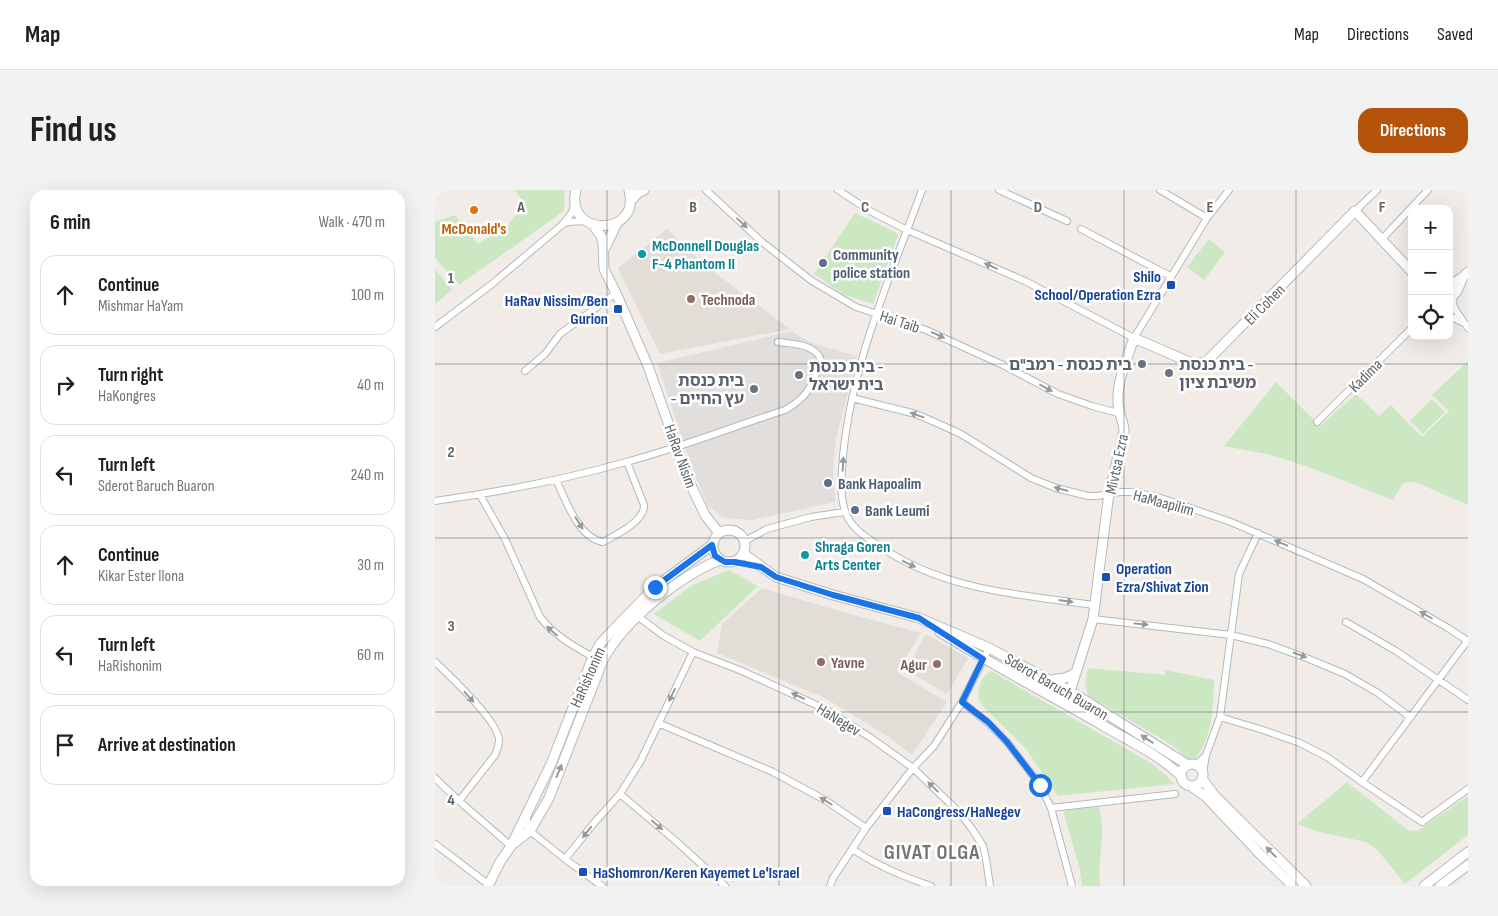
<!DOCTYPE html>
<meta charset="utf-8">
<style>
:root{--surface:#fff;--page:#f2f2f2;--text:#202124;--muted:#757577;--line:#e0e0e0;--accent:#b45309}
body{margin:0;font-family:"Sofia Sans Condensed","Noto Sans Hebrew",sans-serif;background:var(--page);color:var(--text)}
.controls{position:absolute;right:15px;top:15px;display:grid;overflow:hidden;border-radius:10px;box-shadow:0 5px 20px #0002}
.controls button{width:45px;height:45px;display:grid;place-items:center;padding:0;border:0;border-bottom:1px solid var(--line);background:var(--surface);color:var(--text);font:25px sans-serif}
.stop{position:absolute;width:15px;height:15px;margin:-11px;border:4px solid #1a73e8;border-radius:50%;background:#fff}
.stop.end{background:#1a73e8;border-color:#fff;box-shadow:0 1px 5px #0008}
.list{margin:0;padding:0;list-style:none}
h2{display:flex;justify-content:space-between;align-items:center;height:65px;margin:0;padding:0 20px;font-size:21px}
h2 small{font-size:16px;font-weight:400;color:var(--muted)}
.list li{display:grid;grid-template-columns:32px 1fr auto;gap:15px;align-items:center;box-sizing:border-box;height:80px;margin:0 10px 10px;padding:0 10px;border:1px solid var(--line);border-radius:15px}
.list b{display:block;font-size:19px;white-space:nowrap}
.list p{margin:0;font-size:16px;white-space:nowrap;color:var(--muted)}
.list em{font-size:16px;font-style:normal;color:var(--muted)}
.icon{flex:none;width:28px;height:28px;fill:none;stroke:currentColor;stroke-width:2;stroke-linecap:round;stroke-linejoin:round}
.map{position:relative;flex:none;width:1033px;height:696px;overflow:hidden;border-radius:15px}
header{display:flex;align-items:center;gap:30px;box-sizing:border-box;height:70px;padding:0 25px;background:var(--surface);border-bottom:1px solid var(--line)}
header strong{font-size:24px}
nav{display:flex;gap:28px;margin-inline-start:auto;font-size:18px}
.intro{display:flex;align-items:center;justify-content:space-between;box-sizing:border-box;height:120px;padding:0 30px}
h1{margin:0;font-size:35px}
.button{padding:12px 22px;border-radius:15px;background:var(--accent);color:#fff;font-size:18px;font-weight:700}
main{display:flex;gap:30px;padding:0 30px}
aside{flex:1;background:var(--surface);border-radius:15px;box-shadow:0 5px 20px #0002}
.map>svg:first-child{display:block}
.industrial{fill:#e2dedb}
.education{fill:#e3ddd8}
.green{fill:#cce8c3}
.lines{fill:none;stroke-linecap:round;stroke-linejoin:round}
.street-casing{stroke:#b4b9bb;stroke-width:8}
.secondary-casing{stroke:#b5bbbe;stroke-width:11}
.street{stroke:#fff;stroke-width:6}
.secondary{stroke:#fff;stroke-width:9}
.oneway{fill:#969a9c}
.route{stroke:#1a73e8;stroke-width:6}
.grid{fill:none;stroke:#5e6467;stroke-width:1;stroke-opacity:0.55}
.food-dot{fill:#e8710a;stroke:#fff;stroke-width:2}
.culture-dot{fill:#0f9aa8;stroke:#fff;stroke-width:2}
.service-dot{fill:#5c6f8a;stroke:#fff;stroke-width:2}
.transit-dot{fill:#1a4fb4;stroke:#fff;stroke-width:2}
.education-dot{fill:#8d6e63;stroke:#fff;stroke-width:2}
.worship-dot{fill:#6b7280;stroke:#fff;stroke-width:2}
.labels{text-anchor:middle;stroke-width:5;stroke-linejoin:round;paint-order:stroke}
.food-label{font-size:16px;font-weight:bold;fill:#c56008;stroke:#fff}
.culture-label{font-size:16px;font-weight:bold;fill:#0d838f;stroke:#fff;text-anchor:start}
.service-label{font-size:16px;font-weight:bold;fill:#4e5e75;stroke:#fff;text-anchor:start}
.transit-label{font-size:16px;font-weight:bold;fill:#164399;stroke:#fff;text-anchor:start}
.education-label{font-size:16px;font-weight:bold;fill:#785e54;stroke:#fff;text-anchor:start}
.street-label{font-size:16px;fill:#5e6467;stroke:#fff}
.worship-label{font-size:16px;font-weight:bold;fill:#5b616d;stroke:#fff;text-anchor:end}
.district-label{font-size:21px;font-weight:bold;letter-spacing:1px;fill:#6f7779;stroke:#fff}
.grid-label{font-size:16px;text-anchor:middle;font-weight:bold;fill:#5e6467;stroke:#fff;stroke-width:5;stroke-linejoin:round;paint-order:stroke}
</style>
<header>
<strong>Map</strong>
<nav><a>Map</a><a>Directions</a><a>Saved</a></nav>
</header>
<div class="intro"><h1>Find us</h1><a class="button">Directions</a></div>
<main>
<aside>
<h2>6 min<small>Walk · 470 m</small></h2>
<ul class="list">
<li><svg class="icon" aria-label="ahead" viewBox="0 0 24 24"><path d="M12 20V5M6 11l6-6 6 6"/></svg><div><b>Continue</b><p>Mishmar HaYam</p></div><em>100 m</em></li>
<li><svg class="icon" aria-label="right" viewBox="0 0 24 24"><path d="M7 20v-9h11M14 6l5 5-5 5"/></svg><div><b>Turn right</b><p>HaKongres</p></div><em>40 m</em></li>
<li><svg class="icon" aria-label="left" viewBox="0 0 24 24"><path d="M17 20v-9H6M10 6l-5 5 5 5"/></svg><div><b>Turn left</b><p>Sderot Baruch Buaron</p></div><em>240 m</em></li>
<li><svg class="icon" aria-label="ahead" viewBox="0 0 24 24"><path d="M12 20V5M6 11l6-6 6 6"/></svg><div><b>Continue</b><p>Kikar Ester Ilona</p></div><em>30 m</em></li>
<li><svg class="icon" aria-label="left" viewBox="0 0 24 24"><path d="M17 20v-9H6M10 6l-5 5 5 5"/></svg><div><b>Turn left</b><p>HaRishonim</p></div><em>60 m</em></li>
<li><svg class="icon" aria-label="arrive" viewBox="0 0 24 24"><path d="M6 21V4h12l-3 4 3 4H6"/></svg><div><b>Arrive at destination</b></div></li>
</ul>
</aside>
<div class="map">
<svg width="1033" height="696" viewBox="0 0 1033 696">
<rect width="100%" height="100%" fill="#f1ece7"/>
<path class="industrial" d="M357 141 374 152 422 166 401 249 398 283 400 312 318 330 288 328 272 315 253 266 222 173Z"/>
<path class="education" d="M232 39 267 73 355 139 225 164 183 78Z
M327 398 408 422 486 443 462 482 512 512 477 565 454 547 390 508 282 463 287 434Z
M491 444 533 468 512 504 471 480Z"/>
<path class="green" d="M79 0H130L129 21 24 95 0 68V32L20 25 43 54 74 34 89 12Z
M420 23 464 44 438 114 407 104 379 84Z
M774 49 790 62 769 90 752 77Z
M0 79 17 100 0 114Z
M1033 171V315L980 292 968 293 958 310 871 276 836 265 789 256 841 192 885 236 921 204 944 226 956 215 987 247 1014 221 997 205Z
M997 209 1010 222 988 244 975 231Z
M294 380 323 396 265 451 219 424 257 395Z
M653 478 730 485V480L779 490C778 518 778 545 761 568L753 569 737 555 654 506C648 497 651 487 653 478Z
M556 481 716 573 731 585 739 594 623 606 591 559 549 517C548 516 545 511 544 510 541 501 547 484 556 481Z
M912 592 973 640 979 641 984 640 1033 606V645L970 694 954 674 940 658 931 652 880 641 862 634Z
M664 617 667 635V649L664 681 665 696H647L645 680 629 623 631 620Z"/>
<g class="lines">
<g class="street-casing">
<path id="street" d="M271 0 327 52 377 91 421 117 491 140 568 175 623 204 657 216 683 223
M403 0 435 21 472 40 590 91 699 148 772 28 794 0
M487 0C454 90 413 182 407 279 406 297 405 319 417 334 423 343 434 349 443 355 506 400 585 405 660 415
M564 0 632 31
M725 0 772 28
M920 21 942 0
M128 34 134 32 151 31
M646 39 735 86
M947 49 993 0
M1017 112 1021 121 1033 138
M1014 126 1027 132
M0 137 57 94 127 35 136 24 140 14
M90 181 110 164 125 144 181 103
M417 208 481 224 504 234 526 244 596 288 621 298 653 306H662L685 302H696L723 307 796 332 928 389 1013 438 1033 451
M882 232 977 138
M121 290C131 310 143 348 168 352 181 345 210 331 209 315L192 272
M45 305 70 349 105 427C119 445 138 456 158 467
M0 311C64 302 128 290 191 272 244 258 297 237 350 220 374 207 377 194 386 171 382 154 357 154 343 152
M310 351 332 339 376 327 409 322
M201 425 229 446 258 462 307 481 390 519 436 548 478 578 524 622 537 639 548 656 551 669 555 696
M658 429 796 445 833 454 874 469 910 484 943 503 975 527
M911 432 961 461 1033 510
M0 472C15 486 63 531 64 550 64 556 62 560 60 565L24 611
M527 512 553 533 572 552 605 595 616 618 637 696
M785 527 828 540 865 553 892 567 927 592 987 632 1033 599
M223 533 338 582 390 610 431 638
M758 575 764 572 770 566
M768 583 771 565 785 527 804 384 823 343
M0 588 24 611 76 656
M927 592 1033 450
M185 604 242 652 290 696
M616 618 740 604
M92 626V636L95 641 130 669 167 696
M0 654 54 695
M417 659C441 675 469 687 496 696
M130 669 159 633 185 604 205 572 258 462
M395 696 398 688 431 638 478 578 499 556 527 512 554 458"/>
</g>
<g class="secondary-casing">
<path id="secondary" d="M141 0C129 48 207 47 194 0
M195 12 203 3 209 0
M157 34 166 46 168 53 169 79 181 103 213 176 253 289 270 325 284 343
M169 60 182 33
M1014 96 1028 87 1033 82
M1014 104 1017 112 1014 119
M1016 108 1022 101 1028 87
M278 356a16 16 0 1 1 32 0a16 16 0 1 1-32 0Z
M309 364 341 387 398 405 484 428 554 458 635 501 753 575
M505 442C558 475 613 504 667 535 694 551 725 565 747 587
M616 490 630 488 641 483
M631 514 658 429 674 303 689 242C689 231 683 223 683 212 682 190 692 169 699 148L759 174 771 172 920 21 977 82
M746 585a11 11 0 1 1 22 0a11 11 0 1 1-22 0Z
M767 588 771 594 780 606 871 696
M756 596 770 606 824 663 858 696
M78 654 95 641 114 608 168 470C189 431 244 386 285 370
M53 696 65 672 76 656 116 574 158 467 165 454 178 440 220 397 277 355
M989 696 1033 662
M1005 696 1033 675"/>
</g>
<use href="#street" class="street"/>
<use href="#secondary" class="secondary"/>
</g>
<defs><path id="oneway-solid" d="M-6-.8H1V-3.2L6.5 0L1 3.2V.8H-6Z" transform="scale(1.25)"/></defs>
<g class="oneway">
<use href="#oneway-solid" transform="translate(307 33) rotate(43)"/>
<use href="#oneway-solid" transform="translate(556 76) rotate(-156)"/>
<use href="#oneway-solid" transform="translate(503 145) rotate(25)"/>
<use href="#oneway-solid" transform="translate(611 198) rotate(28)"/>
<use href="#oneway-solid" transform="translate(482 225) rotate(-161)"/>
<use href="#oneway-solid" transform="translate(408 274) rotate(-87)"/>
<use href="#oneway-solid" transform="translate(626 299) rotate(-165)"/>
<use href="#oneway-solid" transform="translate(144 333) rotate(58)"/>
<use href="#oneway-solid" transform="translate(846 353) rotate(-157)"/>
<use href="#oneway-solid" transform="translate(474 374) rotate(26)"/>
<use href="#oneway-solid" transform="translate(631 411) rotate(8)"/>
<use href="#oneway-solid" transform="translate(991 425) rotate(-150)"/>
<use href="#oneway-solid" transform="translate(706 434) rotate(6)"/>
<use href="#oneway-solid" transform="translate(117 441) rotate(-138)"/>
<use href="#oneway-solid" transform="translate(865 465) rotate(19)"/>
<use href="#oneway-solid" transform="translate(237 505) rotate(116)"/>
<use href="#oneway-solid" transform="translate(363 506) rotate(-155)"/>
<use href="#oneway-solid" transform="translate(34 507) rotate(48)"/>
<use href="#oneway-solid" transform="translate(712 549) rotate(-147)"/>
<use href="#oneway-solid" transform="translate(124 581) rotate(-68)"/>
<use href="#oneway-solid" transform="translate(498 597) rotate(-136)"/>
<use href="#oneway-solid" transform="translate(391 611) rotate(-148)"/>
<use href="#oneway-solid" transform="translate(222 635) rotate(40)"/>
<use href="#oneway-solid" transform="translate(152 642) rotate(128)"/>
<use href="#oneway-solid" transform="translate(836 662) rotate(-135)"/>
</g>
<g class="lines">
<path class="route" d="M220 397 277 355 280 366 290 372H300L326 377 341 387 398 405 484 428 548 469 527 512 553 532 572 552 605 595"/>
</g>
<path class="grid" d="M172 0V696M344 0V696M516 0V696M689 0V696M861 0V696M0 174H1033M0 348H1033M0 522H1033"/>
<circle class="food-dot" cx="39" cy="20" r="5"/>
<g class="culture-dot">
<circle cx="207" cy="64" r="5"/>
<circle cx="370" cy="365" r="5"/>
</g>
<g class="service-dot">
<circle cx="388" cy="73" r="5"/>
<circle cx="393" cy="293" r="5"/>
<circle cx="420" cy="320" r="5"/>
</g>
<g class="transit-dot">
<rect x="731" y="90" width="10" height="10" rx="2.5"/>
<rect x="178" y="114" width="10" height="10" rx="2.5"/>
<rect x="666" y="382" width="10" height="10" rx="2.5"/>
<rect x="447" y="616" width="10" height="10" rx="2.5"/>
<rect x="143" y="677" width="10" height="10" rx="2.5"/>
</g>
<g class="education-dot">
<circle cx="256" cy="109" r="5"/>
<circle cx="386" cy="472" r="5"/>
<circle cx="502" cy="474" r="5"/>
</g>
<g class="worship-dot">
<circle cx="707" cy="174" r="5"/>
<circle cx="734" cy="183" r="5"/>
<circle cx="364" cy="185" r="5"/>
<circle cx="319" cy="199" r="5"/>
</g>
<g class="labels">
<g class="food-label">
<text x="39" y="44">McDonald's</text>
</g>
<g class="culture-label">
<text x="217" y="61">McDonnell Douglas<tspan x="217" dy="18">F-4 Phantom II</tspan></text>
<text x="380" y="362">Shraga Goren<tspan x="380" dy="18">Arts Center</tspan></text>
</g>
<g class="service-label">
<text x="398" y="70">Community<tspan x="398" dy="18">police station</tspan></text>
<text x="403" y="299">Bank Hapoalim</text>
<text x="430" y="326">Bank Leumi</text>
</g>
<g class="transit-label">
<text x="726" y="92" text-anchor="end">Shilo<tspan x="726" dy="18">School/Operation Ezra</tspan></text>
<text x="173" y="116" text-anchor="end">HaRav Nissim/Ben<tspan x="173" dy="18">Gurion</tspan></text>
<text x="681" y="384">Operation<tspan x="681" dy="18">Ezra/Shivat Zion</tspan></text>
<text x="462" y="627">HaCongress/HaNegev</text>
<text x="158" y="688">HaShomron/Keren Kayemet Le'Israel</text>
</g>
<g class="education-label">
<text x="266" y="115">Technoda</text>
<text x="396" y="478">Yavne</text>
<text x="492" y="480" text-anchor="end">Agur</text>
</g>
<g class="street-label">
<text transform="translate(829 114) rotate(-45)" y="6">Eli Cohen</text>
<text transform="translate(465 131) rotate(18)" y="6">Hai Taib</text>
<text transform="translate(930 185) rotate(-45)" y="6">Kadima</text>
<text transform="translate(246 266) rotate(70)" y="6">HaRav Nisim</text>
<text transform="translate(681 274) rotate(-78)" y="6">Mivtsa Ezra</text>
<text transform="translate(729 312) rotate(15)" y="6">HaMaapilim</text>
<text transform="translate(152 487) rotate(-66)" y="6">HaRishonim</text>
<text transform="translate(622 496) rotate(30)" y="6">Sderot Baruch Buaron</text>
<text transform="translate(404 529) rotate(31)" y="6">HaNegev</text>
</g>
<g class="worship-label">
<text x="697" y="180">בית כנסת - רמב"ם</text>
<text x="744" y="180" text-anchor="start">בית כנסת -<tspan x="744" dy="18">משיבת ציון</tspan></text>
<text x="374" y="182" text-anchor="start">בית כנסת -<tspan x="374" dy="18">בית ישראל</tspan></text>
<text x="309" y="196">בית כנסת<tspan x="309" dy="18">- עץ החיים</tspan></text>
</g>
<g class="district-label">
<text x="497" y="669">GIVAT OLGA</text>
</g>
</g>
<g class="grid-label">
<text x="86" y="22">A</text>
<text x="258" y="22">B</text>
<text x="430" y="22">C</text>
<text x="603" y="22">D</text>
<text x="775" y="22">E</text>
<text x="947" y="22">F</text>
<text x="16" y="93">1</text>
<text x="16" y="267">2</text>
<text x="16" y="441">3</text>
<text x="16" y="615">4</text>
</g>
</svg>
<div class="controls">
<button>+</button>
<button>−</button>
<button><svg class="icon" aria-label="locate" viewBox="0 0 24 24"><circle cx="12" cy="12" r="6"/><path d="M12 2v4M12 18v4M2 12h4M18 12h4"/></svg></button>
</div>
<div class="stop" style="left:605px;top:595px"></div>
<div class="stop end" style="left:220px;top:397px"></div>
</div>
</main>
